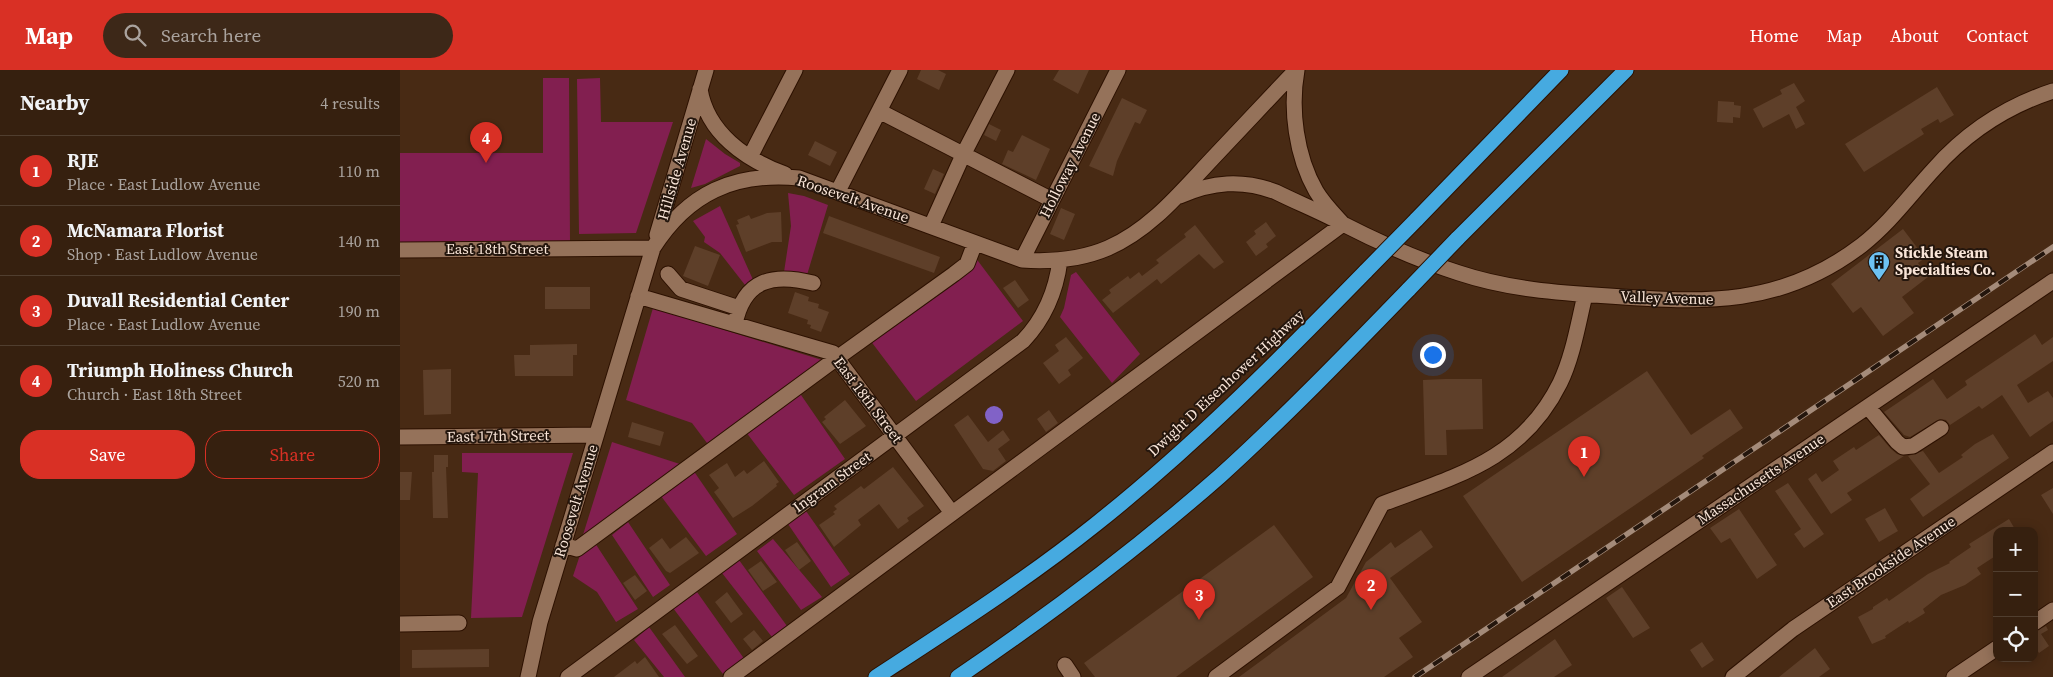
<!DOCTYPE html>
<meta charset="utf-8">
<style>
:root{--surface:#36200f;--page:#3d2818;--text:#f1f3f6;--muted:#aaa39e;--line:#503e2f;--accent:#d93025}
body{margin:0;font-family:"Source Serif 4",serif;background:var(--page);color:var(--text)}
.controls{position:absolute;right:15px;bottom:15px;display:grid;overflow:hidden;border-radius:10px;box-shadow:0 2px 12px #0003}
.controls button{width:45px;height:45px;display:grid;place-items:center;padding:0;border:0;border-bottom:1px solid var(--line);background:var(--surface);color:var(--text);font:25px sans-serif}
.you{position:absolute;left:1032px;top:284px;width:18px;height:18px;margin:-12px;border:4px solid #fff;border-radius:50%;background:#1a73e8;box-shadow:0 0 0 8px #1a73e833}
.badge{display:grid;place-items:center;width:32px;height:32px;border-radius:50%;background:var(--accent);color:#fff;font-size:16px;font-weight:700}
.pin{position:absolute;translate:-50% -41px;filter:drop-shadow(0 1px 2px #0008)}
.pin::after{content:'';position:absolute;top:26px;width:18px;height:15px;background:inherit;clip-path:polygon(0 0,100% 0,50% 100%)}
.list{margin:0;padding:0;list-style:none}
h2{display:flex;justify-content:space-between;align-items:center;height:65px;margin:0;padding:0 20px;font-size:21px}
h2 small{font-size:16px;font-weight:400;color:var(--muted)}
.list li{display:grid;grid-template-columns:32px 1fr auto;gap:15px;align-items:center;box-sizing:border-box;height:70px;padding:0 20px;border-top:1px solid var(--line)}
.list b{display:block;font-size:19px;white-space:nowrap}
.list p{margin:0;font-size:16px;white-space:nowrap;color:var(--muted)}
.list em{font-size:16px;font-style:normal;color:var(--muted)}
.actions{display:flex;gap:10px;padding:15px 20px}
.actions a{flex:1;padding:11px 0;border:1px solid var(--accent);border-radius:20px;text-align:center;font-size:18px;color:var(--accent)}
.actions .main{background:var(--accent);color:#fff}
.icon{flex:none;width:28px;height:28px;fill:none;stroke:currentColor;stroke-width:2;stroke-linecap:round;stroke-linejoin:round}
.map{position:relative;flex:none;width:1653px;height:607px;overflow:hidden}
header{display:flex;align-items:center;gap:30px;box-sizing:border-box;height:70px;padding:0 25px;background:var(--accent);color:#fff}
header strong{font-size:24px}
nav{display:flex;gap:28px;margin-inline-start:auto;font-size:18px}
.search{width:350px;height:45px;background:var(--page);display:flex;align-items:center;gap:12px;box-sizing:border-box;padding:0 18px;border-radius:28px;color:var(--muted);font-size:19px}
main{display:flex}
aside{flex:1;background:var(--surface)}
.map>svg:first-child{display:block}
.green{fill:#821f50}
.water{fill:#8162c7}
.building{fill:#5e3f29}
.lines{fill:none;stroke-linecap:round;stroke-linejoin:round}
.minor-casing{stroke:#2d1100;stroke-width:17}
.highway-casing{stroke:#2d1100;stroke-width:17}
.minor{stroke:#95725a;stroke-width:15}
.highway{stroke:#46aae0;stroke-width:15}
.rail-casing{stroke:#a48b7a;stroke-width:5.5}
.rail{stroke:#24160d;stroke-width:4;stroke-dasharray:11;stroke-linecap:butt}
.highway-bridge-casing{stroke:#2d1100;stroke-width:17;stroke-linecap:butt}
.highway-bridge{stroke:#46aae0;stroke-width:15}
.labels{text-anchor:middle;stroke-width:4;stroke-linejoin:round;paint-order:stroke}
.street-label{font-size:15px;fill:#f9e5d8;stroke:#24160d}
.poi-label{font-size:15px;font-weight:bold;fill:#f9e5d8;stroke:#24160d;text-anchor:start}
</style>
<header>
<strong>Map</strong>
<div class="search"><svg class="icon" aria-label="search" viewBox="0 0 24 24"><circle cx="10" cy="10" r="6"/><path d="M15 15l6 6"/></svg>Search here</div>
<nav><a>Home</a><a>Map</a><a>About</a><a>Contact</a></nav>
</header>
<main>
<aside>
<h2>Nearby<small>4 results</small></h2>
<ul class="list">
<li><span class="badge">1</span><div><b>RJE</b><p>Place · East Ludlow Avenue</p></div><em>110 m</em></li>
<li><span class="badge">2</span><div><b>McNamara Florist</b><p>Shop · East Ludlow Avenue</p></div><em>140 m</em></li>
<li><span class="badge">3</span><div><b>Duvall Residential Center</b><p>Place · East Ludlow Avenue</p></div><em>190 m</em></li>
<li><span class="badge">4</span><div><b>Triumph Holiness Church</b><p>Church · East 18th Street</p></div><em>520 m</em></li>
</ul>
<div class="actions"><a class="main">Save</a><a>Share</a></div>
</aside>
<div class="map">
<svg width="1653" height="607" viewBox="0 0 1653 607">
<rect width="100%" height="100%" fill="#482a14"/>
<path class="green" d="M143 8H169L170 173 0 175V83H143Z
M200 8 201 52H273L236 163 179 164 177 9Z
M306 69 325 84 340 93V96L305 114 291 118Z
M388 123 404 126 428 135 407 205 384 202 391 156Z
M320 136 354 212 345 215 320 183 304 172 305 167 293 151Z
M575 187 623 251 516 331 470 270Z
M676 202 740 284 712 313 660 247 664 238 671 205Z
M253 238 422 290 310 377 292 353 226 330Z
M399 322 445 389 394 425 346 362Z
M212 372 286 396 182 468Z
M62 383H173L122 547 71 548 78 403 62 402Z
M293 400 337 464 306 486 261 426Z
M406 441 450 504 431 517 388 454Z
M228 452 270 515 253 527 212 465Z
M373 469 422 527 401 540 357 481Z
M195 473 238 539 216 552 197 522 173 506 180 485Z
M339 490 387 556 372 567 322 503Z
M297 522 345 590 323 604 273 538Z
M249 557 285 607H264L234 570Z"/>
<path class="water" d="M585 345a9 9 0 1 1 18 0a9 9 0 1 1-18 0Z"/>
<path class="building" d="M521 0H538L546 4 539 20 517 9Z
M659 0H689L678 24 653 10Z
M1394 13 1405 31 1396 37 1405 54 1396 59 1389 44 1363 58 1353 39 1382 24 1380 20Z
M1537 17 1554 45 1540 53 1538 49 1521 59 1524 64 1464 102 1445 74Z
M722 28 747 40 740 54 735 52 717 91 713 106 689 96Z
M1318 31 1334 32V35L1341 36 1340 48 1333 47V53L1317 52Z
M589 54 601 60 596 71 584 65Z
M622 65 650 79 636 110 602 94 608 80 613 82Z
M415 71 437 82 430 96 408 85Z
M533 99 544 104 535 124 524 119Z
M661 138 675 144 664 170 650 164Z
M381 142 382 172H372L346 182 336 155 339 154 337 150 349 145 351 149 367 143Z
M429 146 540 187 534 203 423 163Z
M866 152 876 166 866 174 868 177 856 186 846 172 856 164 854 161Z
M795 155 824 192 814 199 799 184 761 214 757 209 713 243 702 230 711 223 709 220 728 206 730 209 739 202 742 206 759 193 756 190 786 167 784 164Z
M1503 159 1525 188 1518 193 1528 207 1502 227 1514 243 1483 266 1461 237 1453 243 1431 214Z
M295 176 320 185 308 216 283 206Z
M615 210 629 230 618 238 603 218Z
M145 217H190V239H145Z
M395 222 409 227 408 231 419 234 418 238 429 242 421 262 410 258 411 255 407 254 408 250 388 243Z
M1635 264 1642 275 1653 267V291L1617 315 1628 333 1648 321 1653 328V351L1630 367 1602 325 1582 339 1579 336 1550 355 1546 350 1540 349 1510 367 1504 365 1484 342 1533 309 1547 329 1567 315 1565 311Z
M666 267 683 288 668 300 671 305 659 314 643 293 659 281 655 275Z
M177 274V285H173V306H115L114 285H130V275Z
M51 299V344L24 345 23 300Z
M1247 301 1291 365 1330 339 1343 358 1302 386 1304 388 1122 512 1063 426Z
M1045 309H1082L1083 359 1046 360 1047 385H1025L1023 310Z
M445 330 466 356 440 374 422 352 426 349 424 347Z
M649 340 658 353 646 362 637 349Z
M568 345 588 372 603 360 610 370 598 379 606 391 593 401 583 399 554 355Z
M232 352 264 362 260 376 228 367Z
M1593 364 1609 388 1523 447 1510 429 1530 414 1508 386 1523 381 1539 403 1563 387 1561 385 1575 374Z
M1479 365 1491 379 1497 384 1504 386 1447 423 1452 430 1431 444 1408 409 1416 403 1422 412 1439 400 1433 391 1454 377 1456 380Z
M34 385H48V397H46L48 448H33L32 402H34Z
M364 391 379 412 376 414 377 416 352 436 333 448 314 422 319 418 309 405 327 393 335 407 344 400 347 404Z
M493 397 524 436 507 448 509 451 498 459 479 434 458 450 461 455 434 477 419 455 435 444 433 442 437 439 434 436 461 416 464 419Z
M0 402H12L10 430H0Z
M1388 413 1424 464 1404 478 1394 464 1401 459 1375 421Z
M1653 418V444L1641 425Z
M1485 438 1498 461 1479 472 1465 449Z
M1339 439 1377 495 1357 509 1330 468 1321 473 1310 458Z
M1609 449 1616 461H1597V485L1577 498 1581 504 1565 515 1541 525 1523 539 1525 543 1509 553 1508 551 1485 566 1486 568 1472 574 1458 547 1473 539V537L1487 528 1489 531 1528 504 1550 493 1549 492 1571 477 1569 474Z
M874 455 913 507 776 607H695L684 593Z
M1021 460 1033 477 990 508 1022 552 999 568 1013 587 984 607H839L946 528 966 492 991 472 995 478Z
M286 467 299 483 270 503 266 501 249 478 262 468 270 479Z
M397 472 411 491 399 500 385 480Z
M361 491 377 512 363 521 348 500Z
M235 505 247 521 235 530 223 513Z
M1222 517 1250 558 1233 568 1206 528Z
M327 522 343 544 331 553 315 532Z
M275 555 298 586 287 594 262 564Z
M1646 556 1648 560 1641 564 1649 576 1639 583 1634 576V562Z
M354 560 363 571 352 580 343 569Z
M1155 569 1172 595 1154 607H1102Z
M1302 572 1314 590 1302 598 1290 580Z
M1415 578 1430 599 1419 607H1379Z
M89 579V597L12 598V580Z
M245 587 259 607H214L235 591 237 594Z"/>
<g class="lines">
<g class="minor-casing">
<path id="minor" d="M300 19C307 63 346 90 385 104
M479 41 652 130
M350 87 395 0
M438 121 500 0
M780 126C812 112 842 109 876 122 898 133 921 142 943 154 980 173 1018 190 1059 203 1107 219 1158 223 1209 226 1305 233 1381 237 1462 175 1490 153 1510 125 1534 99 1566 63 1607 36 1653 21
M531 156 563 85 607 0
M257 165 306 0
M0 180 253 178
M622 190 718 0
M268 204 281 219 339 238
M238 226 433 283 552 443
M335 254C344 209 373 203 413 213
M1468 337 1497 372 1503 377 1513 376 1541 358
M0 367 196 365
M163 475 177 479 437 288 554 204 567 194 575 173
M1634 553 1653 540
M0 554 59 553
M665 595 673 607
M128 607 140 552 253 178C288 123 334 102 399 108L622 190C651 192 680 190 708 178 750 160 781 122 812 89 840 59 868 30 896 0
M168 607 623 271C645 248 656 222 660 190
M331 607 943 154C933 143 923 133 916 121 896 86 890 39 897 0
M816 607 938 517 982 434C1056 406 1122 390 1160 313 1173 286 1178 254 1185 225
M1069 607 1653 211
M1333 607 1393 559 1653 382
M1554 607 1597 578"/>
</g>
<g class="highway-casing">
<path id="highway" d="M1016 150 1161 0
M1057 169 1226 0
M476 607C551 558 626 510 696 454 793 377 880 289 966 201
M558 607C649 545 737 479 820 406 886 346 947 283 1009 219"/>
</g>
<use href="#minor" class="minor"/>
<use href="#highway" class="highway"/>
<g class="rail-casing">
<path id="rail" d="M1015 607 1653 177"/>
</g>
<use href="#rail" class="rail"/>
<g class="highway-bridge-casing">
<path id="highway-bridge" d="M966 201 1016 150
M1009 219 1057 169"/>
</g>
<use href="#highway-bridge" class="highway-bridge"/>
</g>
<defs>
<g id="building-pin" transform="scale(1.125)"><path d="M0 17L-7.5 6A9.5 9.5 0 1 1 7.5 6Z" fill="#6dc2f3" stroke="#24160d"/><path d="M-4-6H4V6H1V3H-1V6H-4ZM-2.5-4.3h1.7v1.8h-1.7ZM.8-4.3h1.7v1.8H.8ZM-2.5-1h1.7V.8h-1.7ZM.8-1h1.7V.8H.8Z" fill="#111"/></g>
</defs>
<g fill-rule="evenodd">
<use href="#building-pin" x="1479" y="192"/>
</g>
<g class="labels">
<g class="street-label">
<text transform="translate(670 95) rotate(-63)" y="5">Holloway Avenue</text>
<text transform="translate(277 99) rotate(-74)" y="5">Hillside Avenue</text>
<text transform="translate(453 129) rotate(19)" y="5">Roosevelt Avenue</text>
<text x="97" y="184">East 18th Street</text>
<text transform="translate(1267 228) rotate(2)" y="5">Valley Avenue</text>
<text transform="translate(826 313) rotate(-43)" y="5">Dwight D Eisenhower Highway</text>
<text transform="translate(468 330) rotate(53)" y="5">East 18th Street</text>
<text transform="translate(98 366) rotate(-1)" y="5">East 17th Street</text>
<text transform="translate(1361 409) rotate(-34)" y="5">Massachusetts Avenue</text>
<text transform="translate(432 412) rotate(-36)" y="5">Ingram Street</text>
<text transform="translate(176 431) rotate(-73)" y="5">Roosevelt Avenue</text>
<text transform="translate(1491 492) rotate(-34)" y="5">East Brookside Avenue</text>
</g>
<g class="poi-label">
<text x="1495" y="188">Stickle Steam<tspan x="1495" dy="17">Specialties Co.</tspan></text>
</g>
</g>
</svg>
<div class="controls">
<button>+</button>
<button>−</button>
<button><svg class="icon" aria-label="locate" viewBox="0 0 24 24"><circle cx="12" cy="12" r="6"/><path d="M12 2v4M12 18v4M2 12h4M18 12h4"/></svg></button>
</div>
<div class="you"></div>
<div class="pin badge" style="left:1184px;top:407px">1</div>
<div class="pin badge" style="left:971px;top:540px">2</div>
<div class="pin badge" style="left:799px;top:550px">3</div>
<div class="pin badge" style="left:86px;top:93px">4</div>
</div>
</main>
